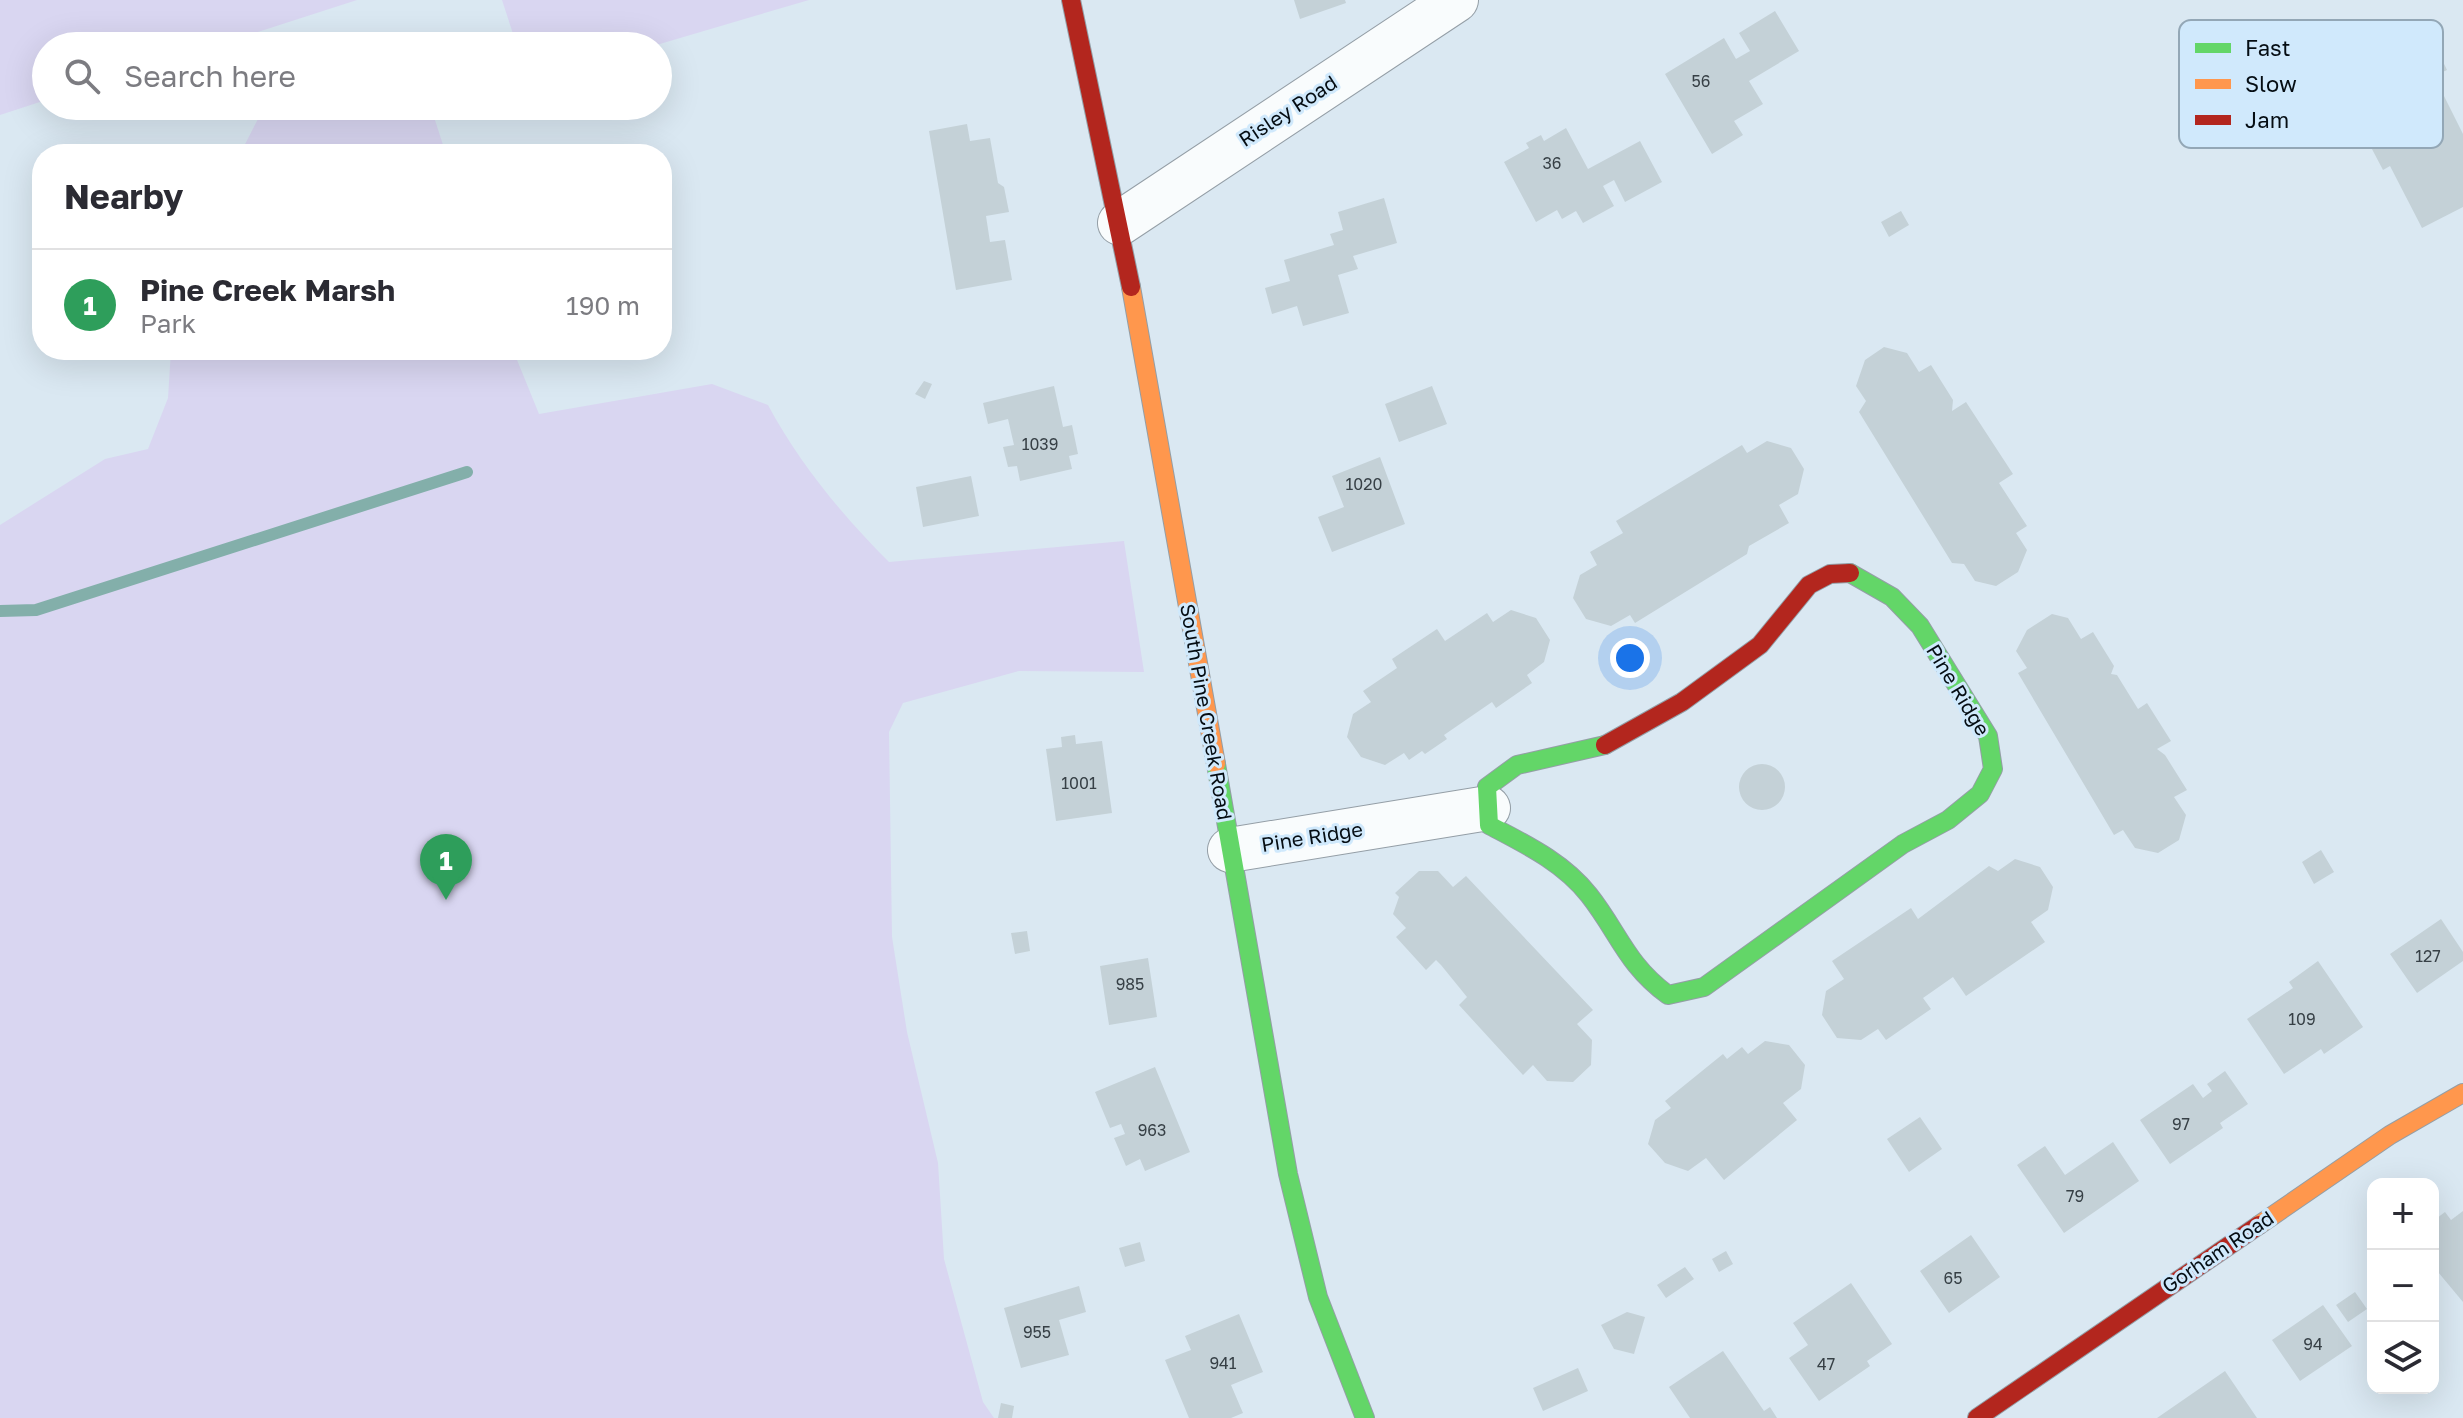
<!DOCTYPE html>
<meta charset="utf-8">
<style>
:root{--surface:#fff;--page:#f7f7f7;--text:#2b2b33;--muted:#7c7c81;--line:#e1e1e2;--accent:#7c3aed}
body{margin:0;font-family:"Golos Text",sans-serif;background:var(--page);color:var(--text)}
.controls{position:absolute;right:24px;bottom:24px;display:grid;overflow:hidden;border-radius:16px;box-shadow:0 8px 32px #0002}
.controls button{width:72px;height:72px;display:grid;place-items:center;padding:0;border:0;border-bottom:2px solid var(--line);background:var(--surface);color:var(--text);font:40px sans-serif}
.you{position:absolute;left:1630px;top:658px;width:28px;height:28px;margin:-20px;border:6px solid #fff;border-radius:50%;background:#1a73e8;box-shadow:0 0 0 12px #1a73e833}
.badge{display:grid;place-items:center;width:52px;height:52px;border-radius:50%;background:var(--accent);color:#fff;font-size:26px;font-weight:700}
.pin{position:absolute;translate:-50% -66px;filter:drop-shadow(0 2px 4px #0008)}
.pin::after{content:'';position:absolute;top:42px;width:28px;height:24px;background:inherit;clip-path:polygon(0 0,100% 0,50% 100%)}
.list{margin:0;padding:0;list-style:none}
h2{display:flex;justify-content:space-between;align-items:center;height:104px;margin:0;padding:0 32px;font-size:34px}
h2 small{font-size:26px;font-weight:400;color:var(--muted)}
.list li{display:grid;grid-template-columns:52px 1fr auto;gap:24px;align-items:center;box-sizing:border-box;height:112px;padding:0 32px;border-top:2px solid var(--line)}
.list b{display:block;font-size:30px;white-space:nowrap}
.list p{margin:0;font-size:26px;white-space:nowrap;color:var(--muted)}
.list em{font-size:26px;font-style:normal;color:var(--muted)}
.icon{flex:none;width:44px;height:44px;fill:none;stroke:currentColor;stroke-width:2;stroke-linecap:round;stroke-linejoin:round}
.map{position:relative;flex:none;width:2463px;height:1418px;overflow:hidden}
.search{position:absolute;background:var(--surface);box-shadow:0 8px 32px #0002;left:32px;top:32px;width:640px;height:88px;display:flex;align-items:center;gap:20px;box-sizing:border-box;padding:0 28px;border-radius:44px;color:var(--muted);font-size:30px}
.panel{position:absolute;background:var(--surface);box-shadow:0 8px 32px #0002;left:32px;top:144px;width:640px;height:216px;border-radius:32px}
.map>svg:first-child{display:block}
.green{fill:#d9d6f1}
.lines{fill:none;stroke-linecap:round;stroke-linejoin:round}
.stream{stroke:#83afaa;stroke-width:12}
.building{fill:#c4d1d7}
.street-casing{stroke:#949ea6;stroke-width:46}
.fast-casing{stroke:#949ea6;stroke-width:20}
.slow-casing{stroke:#949ea6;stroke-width:20}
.jam-casing{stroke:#949ea6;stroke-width:20}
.street{stroke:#f9fcfd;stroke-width:44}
.fast{stroke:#63d668;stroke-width:18}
.slow{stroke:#ff974d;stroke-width:18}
.jam{stroke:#b3261e;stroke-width:18}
.labels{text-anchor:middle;stroke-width:6;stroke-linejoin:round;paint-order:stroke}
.number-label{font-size:16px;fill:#374046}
.street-label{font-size:20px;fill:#050d13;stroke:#d0e9fc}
.key{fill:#d0e9fc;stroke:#93a7b6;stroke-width:2}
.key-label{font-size:22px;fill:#050d13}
</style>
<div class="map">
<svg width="2463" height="1418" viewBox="0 0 2463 1418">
<rect width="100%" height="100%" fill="#dae8f2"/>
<path class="green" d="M0 0H357L214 46H46V100L0 115Z
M502 0H809L653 46H517Z
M276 106H423L433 114 446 154H240L261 113Z
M171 350H513L539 414 712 384 768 405C799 463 842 515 889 562L1124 541 1144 672 1019 671 903 703 889 732 892 937 907 1032 938 1163 944 1259 983 1402 994 1418H0V525L105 459 148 449 168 398Z"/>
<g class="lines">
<path class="stream" d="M0 611 36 610 467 472"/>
</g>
<path class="building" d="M1294 0H1345L1346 3 1300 19Z
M1775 11 1799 51 1749 81 1763 104 1734 121 1743 135 1712 154 1665 74 1724 38 1736 59 1750 51 1739 33Z
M2424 23 2447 70 2434 76 2463 134V207L2422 228 2390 166 2383 170 2363 132 2370 127 2339 66Z
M967 124 970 141 990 138 998 183 1004 187 1009 212 986 216 990 242 1005 240 1012 280 956 290 929 131Z
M1566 128 1588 169 1640 141 1662 182 1625 202 1614 180 1603 186 1614 206 1583 223 1576 211 1562 219 1557 210 1536 222 1504 162 1529 148 1526 143 1541 135 1544 141Z
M1384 198 1397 243 1353 256 1358 269 1338 275 1349 313 1303 326 1297 306 1272 314 1265 288 1290 281 1284 260 1334 245 1330 234 1343 230 1338 212Z
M1901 211 1909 225 1889 237 1881 222Z
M1884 347 1907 353 1919 372 1931 365 1953 400 1952 411 1966 402 2013 474 1999 483 2027 526 2016 533 2027 550 2018 572 1996 586 1975 581 1964 564 1952 563 1859 412 1866 401 1856 386 1865 360Z
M924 381 932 384 925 399 915 394Z
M1054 386 1063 427 1072 425 1078 454 1069 456 1072 469 1020 481 1017 466 1008 467 1003 447 1014 445 1008 419 988 424 983 403Z
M1432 386 1447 424 1399 442 1385 404Z
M1767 441 1791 448 1804 469 1798 494 1779 505 1789 523 1749 546 1747 554 1635 623 1630 615 1611 626 1586 619 1573 598 1580 575 1597 565 1590 552 1623 533 1616 521 1742 445 1747 453Z
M1380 457 1405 524 1332 552 1318 517 1344 507 1332 476Z
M971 476 979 516 923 527 916 487Z
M1511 610 1536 618 1550 640 1544 662 1527 675 1532 683 1496 708 1492 702 1444 735 1447 739 1425 754 1422 751 1409 760 1404 753 1385 765 1361 757 1347 737 1353 714 1371 702 1363 691 1397 668 1392 659 1437 629 1445 641 1487 613 1493 622Z
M2052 614 2068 618 2081 639 2093 632 2114 666 2111 674 2117 675 2138 709 2147 703 2171 741 2157 749 2165 755 2187 790 2174 797 2186 815 2179 840 2158 853 2135 848 2123 830 2114 835 2018 673 2027 668 2016 651 2027 630Z
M1075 735 1076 744 1102 741 1112 813 1056 821 1046 749 1062 747 1061 737Z
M1739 787a23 23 0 1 1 46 0a23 23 0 1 1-46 0Z
M2321 850 2334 872 2314 884 2302 862Z
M2015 859 2040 867 2053 887 2048 910 2031 922 2045 942 1966 996 1953 977 1923 998 1931 1009 1886 1040 1878 1029 1861 1040 1837 1038 1822 1015 1826 991 1844 979 1832 961 1911 908 1918 919 1989 866 1998 871Z
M1419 871H1438L1453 887 1466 876 1593 1010 1577 1024 1592 1040 1591 1065 1573 1082 1547 1081 1533 1065 1523 1075 1459 1005 1467 997 1441 965 1436 960 1426 970 1396 937 1406 928 1393 914 1399 897 1395 893Z
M2441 919 2463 952V961L2417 993 2390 954Z
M1027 931 1030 951 1015 954 1011 933Z
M1148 958 1157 1017 1109 1025 1100 966Z
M2318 961 2363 1027 2324 1054 2321 1049 2284 1074 2247 1019 2293 988 2289 982Z
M1765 1041 1789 1045 1805 1065 1801 1089 1783 1103 1797 1120 1724 1180 1706 1158 1688 1171 1665 1163 1648 1144 1655 1120 1671 1108 1665 1101 1723 1054 1727 1059 1742 1047 1748 1054Z
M1155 1067 1190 1152 1145 1171 1140 1159 1126 1166 1114 1138 1125 1134 1121 1124 1110 1128 1095 1092Z
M2225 1071 2248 1104 2220 1123 2223 1128 2170 1164 2140 1120 2193 1084 2203 1098 2212 1091 2207 1084Z
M1920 1117 1942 1149 1909 1172 1887 1139Z
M2113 1142 2139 1181 2064 1233 2017 1165 2045 1146 2065 1175Z
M2463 1211V1302L2433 1266V1233L2436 1231 2433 1221 2445 1212 2451 1220Z
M1971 1235 2000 1277 1949 1313 1920 1271Z
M1140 1242 1145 1261 1125 1267 1119 1248Z
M1726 1251 1733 1264 1719 1272 1712 1259Z
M1685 1267 1694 1279 1666 1298 1657 1285Z
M1851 1283 1892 1344 1867 1361 1870 1366 1819 1401 1789 1358 1808 1345 1793 1323Z
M1079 1286 1086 1312 1059 1320 1069 1355 1021 1368 1004 1308Z
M2355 1292 2367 1309 2348 1322 2336 1305Z
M2323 1305 2352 1346 2300 1381 2272 1340Z
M1627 1312 1645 1317 1634 1354 1614 1349 1601 1325Z
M1239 1314 1263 1372 1231 1385 1243 1413 1231 1418H1189L1165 1360 1191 1350 1185 1336Z
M1723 1351 1764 1411 1770 1407 1777 1418H1690L1669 1387Z
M1578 1368 1588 1391 1543 1411 1533 1388Z
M2225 1371 2257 1418H2157Z
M1001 1403 1014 1406 1012 1418H998Z"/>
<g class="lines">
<g class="street-casing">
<path id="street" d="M1120 223 1456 0
M1230 850 1488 808"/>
</g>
<g class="fast-casing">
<path id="fast" d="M1605 745 1517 765 1487 787 1489 825C1525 844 1563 862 1589 895 1619 933 1626 964 1668 995L1704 987 1903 844 1948 820 1980 794 1993 769 1988 736 1920 626 1892 597 1850 573
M1216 764 1288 1174 1318 1297 1365 1418"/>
</g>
<g class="slow-casing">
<path id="slow" d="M1131 287 1216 764
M2259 1225 2390 1135 2463 1093"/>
</g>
<g class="jam-casing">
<path id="jam" d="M1071 0 1131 287
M1605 745 1682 702 1760 645 1809 585 1830 574 1850 573
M1977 1418 2259 1225"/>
</g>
<use href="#street" class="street"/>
<use href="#fast" class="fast"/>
<use href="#slow" class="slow"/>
<use href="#jam" class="jam"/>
</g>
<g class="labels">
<g class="number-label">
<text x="1701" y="87">56</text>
<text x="1552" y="169">36</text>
<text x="1040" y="450">1039</text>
<text x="1364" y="490">1020</text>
<text x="1079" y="789">1001</text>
<text x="2428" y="962">127</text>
<text x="1130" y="990">985</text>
<text x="2302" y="1025">109</text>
<text x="2181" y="1130">97</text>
<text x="1152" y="1136">963</text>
<text x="2075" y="1202">79</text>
<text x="1953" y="1284">65</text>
<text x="1037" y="1338">955</text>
<text x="2313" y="1350">94</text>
<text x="1223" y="1369">941</text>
<text x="1826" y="1370">47</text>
</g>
<g class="street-label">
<text transform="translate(1288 111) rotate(-33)" y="7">Risley Road</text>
<text transform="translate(1958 690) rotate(59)" y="7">Pine Ridge</text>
<text transform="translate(1206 712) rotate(80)" y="7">South Pine Creek Road</text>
<text transform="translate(1312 837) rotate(-9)" y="7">Pine Ridge</text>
<text transform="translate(2218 1252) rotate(-34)" y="7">Gorham Road</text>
</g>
</g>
<rect x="2179" y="20" width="264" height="128" rx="12" class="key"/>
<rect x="2195" y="43" width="36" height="10" fill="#63d668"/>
<rect x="2195" y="79" width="36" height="10" fill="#ff974d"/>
<rect x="2195" y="115" width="36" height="10" fill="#b3261e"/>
<g class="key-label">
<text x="2245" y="56">Fast</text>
<text x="2245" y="92">Slow</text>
<text x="2245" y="128">Jam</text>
</g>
</svg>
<div class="controls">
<button>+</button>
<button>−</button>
<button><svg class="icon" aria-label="layers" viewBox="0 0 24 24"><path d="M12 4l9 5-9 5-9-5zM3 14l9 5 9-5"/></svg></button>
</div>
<div class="you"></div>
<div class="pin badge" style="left:446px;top:900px;background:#2e9e5b">1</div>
<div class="search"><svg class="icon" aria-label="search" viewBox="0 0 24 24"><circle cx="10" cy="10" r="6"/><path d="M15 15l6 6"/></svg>Search here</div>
<section class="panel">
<h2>Nearby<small></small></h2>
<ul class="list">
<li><span class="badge" style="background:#2e9e5b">1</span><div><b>Pine Creek Marsh</b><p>Park</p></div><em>190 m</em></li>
</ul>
</section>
</div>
